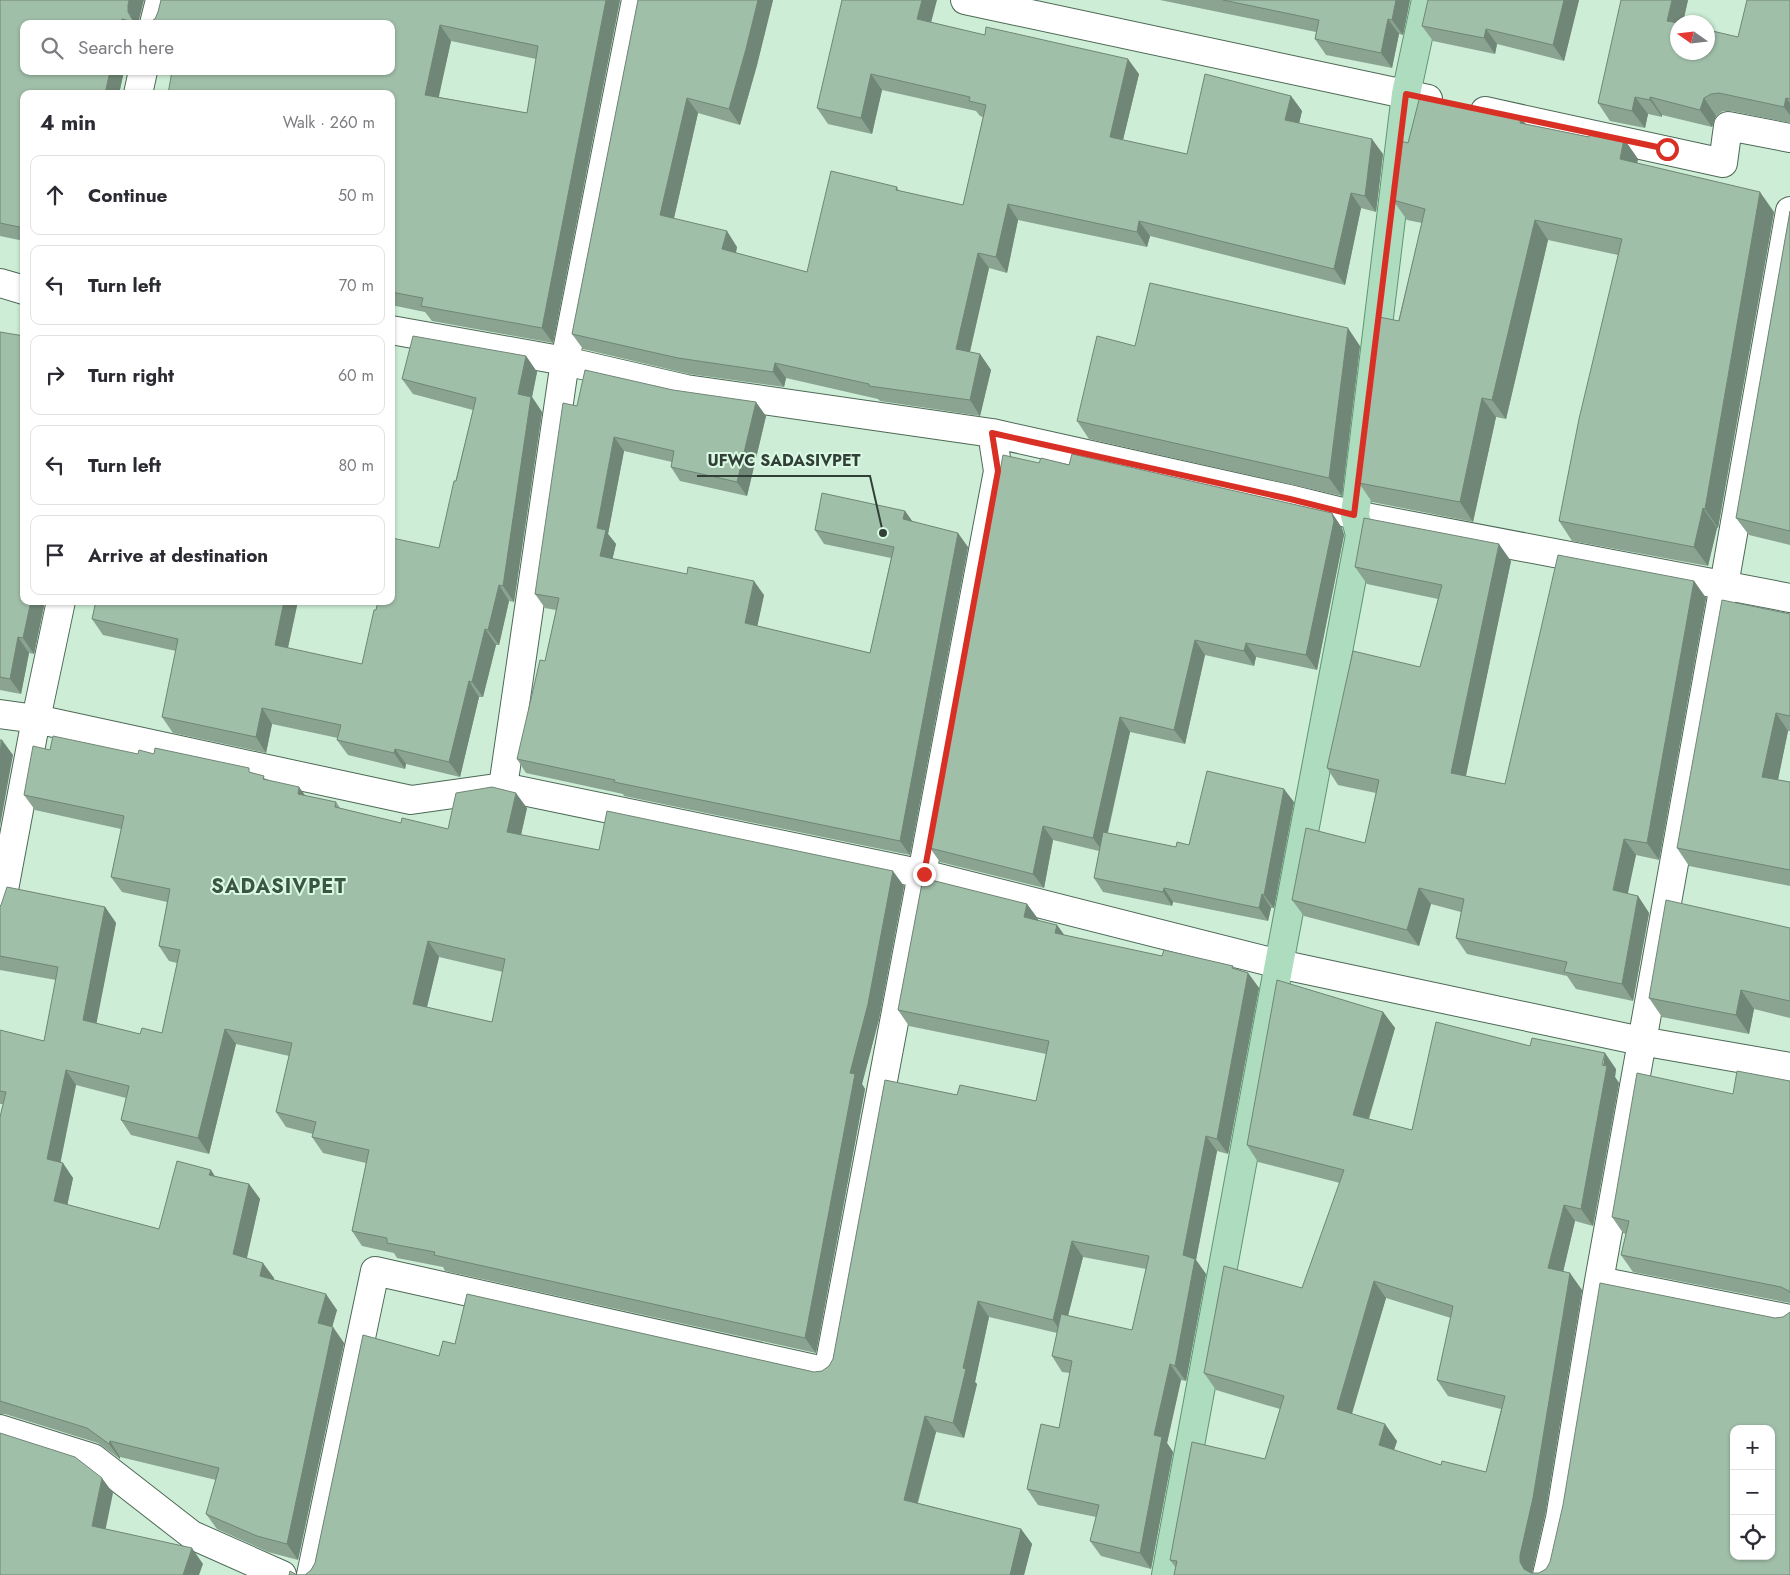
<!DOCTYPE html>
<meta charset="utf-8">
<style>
:root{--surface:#fff;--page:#f7f7f7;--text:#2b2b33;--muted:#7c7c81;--line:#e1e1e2}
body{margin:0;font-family:Jost,sans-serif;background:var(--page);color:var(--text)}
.controls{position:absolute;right:15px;bottom:15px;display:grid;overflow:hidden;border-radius:10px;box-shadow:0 1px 4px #0004}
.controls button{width:45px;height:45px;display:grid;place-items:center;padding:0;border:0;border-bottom:1px solid var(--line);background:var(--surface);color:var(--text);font:25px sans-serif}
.compass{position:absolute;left:1670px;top:15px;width:45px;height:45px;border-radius:50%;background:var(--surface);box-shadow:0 1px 4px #0004;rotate:284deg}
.stop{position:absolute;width:15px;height:15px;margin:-11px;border:4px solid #d93025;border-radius:50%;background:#fff}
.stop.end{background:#d93025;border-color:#fff;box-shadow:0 1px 5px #0008}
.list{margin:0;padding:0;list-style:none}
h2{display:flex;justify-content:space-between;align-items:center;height:65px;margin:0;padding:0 20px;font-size:21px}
h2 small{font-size:16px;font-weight:400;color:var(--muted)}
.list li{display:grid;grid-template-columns:32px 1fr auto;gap:15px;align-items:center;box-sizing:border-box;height:80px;margin:0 10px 10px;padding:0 10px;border:1px solid var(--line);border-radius:10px}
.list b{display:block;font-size:19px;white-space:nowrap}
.list em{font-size:16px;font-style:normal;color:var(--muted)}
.icon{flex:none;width:28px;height:28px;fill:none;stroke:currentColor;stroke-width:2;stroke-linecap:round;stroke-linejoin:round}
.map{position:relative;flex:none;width:1790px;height:1575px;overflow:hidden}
.search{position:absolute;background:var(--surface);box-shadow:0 1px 4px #0004;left:20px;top:20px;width:375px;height:55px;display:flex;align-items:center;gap:12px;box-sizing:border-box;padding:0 18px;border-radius:10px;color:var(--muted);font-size:19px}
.panel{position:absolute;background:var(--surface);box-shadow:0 1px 4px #0004;left:20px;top:90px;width:375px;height:515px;border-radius:10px}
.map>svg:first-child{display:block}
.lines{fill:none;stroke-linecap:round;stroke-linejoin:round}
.minor-casing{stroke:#4d6956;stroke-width:30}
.major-casing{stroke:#5f9572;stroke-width:30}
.minor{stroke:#fff;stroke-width:28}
.major{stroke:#addcbe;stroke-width:28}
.wall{fill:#8aa491;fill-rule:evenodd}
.shaded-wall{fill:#708676}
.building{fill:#a0bfa9;stroke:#708676;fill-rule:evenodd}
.route{stroke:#d93025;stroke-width:6}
.labels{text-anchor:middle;stroke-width:4;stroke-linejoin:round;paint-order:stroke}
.district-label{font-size:20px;font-weight:bold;letter-spacing:1px;fill:#3a5643;stroke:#dafae4}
.leader{fill:none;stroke:#323f36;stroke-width:2}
.callout-dot{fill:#323f36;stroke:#dafae4;stroke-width:2}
.callout-label{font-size:16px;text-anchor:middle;font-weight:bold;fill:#323f36;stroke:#dafae4;stroke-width:4;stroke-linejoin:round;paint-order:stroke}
</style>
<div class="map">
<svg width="1790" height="1575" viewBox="0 0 1790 1575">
<rect width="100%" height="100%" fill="#cdedd6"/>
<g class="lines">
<g class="minor-casing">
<path id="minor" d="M965 0 1428 99
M154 24 160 0
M138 94 143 71
M1485 111 1723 163 1728 126 1790 138
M0 283 24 290
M391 330 565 361 686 389 992 433 1289 499 1355 515 1790 598
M0 714 36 719 411 800 503 787 565 361 636 0
M503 787 923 874 1279 964 1641 1041 1790 1067
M0 911 36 719 61 601
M1599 1281 1790 1319
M0 1429 93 1458 192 1535 282 1575
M311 1575 375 1271 828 1372 998 471 992 433
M1547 1575 1560 1518 1599 1281 1724 585 1790 211"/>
</g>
<g class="major-casing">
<path id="major" d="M1166 1575 1279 964 1360 535 1355 515 1406 94 1426 0"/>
</g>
<use href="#minor" class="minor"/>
<use href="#major" class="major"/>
</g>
<path class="wall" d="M0 0 139 20V24H24L124 71 119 94H24V241L0 236Z
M161 0H620L553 343 432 321 425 312 391 305V71L148 23 155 19 158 12ZM451 41 536 59 527 113 438 97Z
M638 0H773L757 65 740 125 698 113 674 218 737 247 736 253 807 272 897 187 899 191 963 205 983 117 980 116 976 111 882 90 872 134 828 124 817 108 931 22 1139 74 1123 140 1187 154 1291 96 1302 111 1299 123 1383 154 1376 212 1361 208 1345 285 1150 236 1147 247 1018 220 1007 273 989 268 970 352 980 354 991 370 980 416 880 401 878 399 786 378 784 387 689 374 583 349 572 334Z
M1160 0H1410L1403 35 1399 34 1392 68 1326 55 1315 39 1316 32Z
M1579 0 1564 61 1497 44 1495 54 1433 41 1422 26Z
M1688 0 1683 22H1678V52L1738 37 1790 0V123L1731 111H1723L1716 116 1712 127 1662 115V117L1648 114 1645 128 1610 121 1598 103Z
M1521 118 1526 124 1589 137 1624 139 1638 159 1637 163 1774 212 1718 528H1717L1708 566 1572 541 1559 521 1618 255 1548 240 1506 419 1496 417 1473 522 1372 502 1359 483 1422 223 1407 220 1393 200 1408 143Z
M1790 211V545L1749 535 1736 518Z
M0 332 24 601H45L34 654 29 653 21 694 0 690Z
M1135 346H1360L1342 496 1089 439 1077 421Z
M526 356 537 372 532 397 542 412 514 602 509 601 499 645H496L483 697H479L460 777 406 764 405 769 348 755 337 740 338 738 272 724 266 753 173 733 162 717 176 651 103 635 92 619 298 601 288 648 362 664 376 610 439 548 473 410 413 394 402 379Z
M577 406 766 416 747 496 680 481 671 467 672 462 624 451 608 534 616 544 612 559 764 595 757 626 870 653 891 558 824 544 815 530 905 511 912 521 968 547 910 855 624 796 623 794 526 773 517 759 545 661 556 610 545 608 535 594Z
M1039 463 1069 465 1332 513 1342 528 1344 535 1317 670 1256 657 1254 666 1205 655 1185 744 1130 732 1108 833 1176 847 1189 845 1294 802 1274 908H1271L1268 921 1173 902 1172 906 1103 892 1094 878 1099 851 1053 840 1044 888 940 862 930 848Z
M1511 561 1466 776 1505 784 1694 581 1706 598 1659 860 1636 855 1627 894 1638 896 1649 913 1633 1001 1576 989 1567 976 1467 954 1456 938 1461 912 1431 904 1419 946 1304 916 1292 900 1365 843 1376 793 1338 785 1327 768 1420 667 1438 599 1367 584 1355 567Z
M1790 614V731H1788L1778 780 1790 782V886L1689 866 1677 848Z
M50 750 138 754H154L253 773 305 796 336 802 340 808 401 823 448 829 527 808 521 835 599 850 904 886 879 1019 862 1084 865 1089 816 1353 445 1271 443 1267 397 1258 394 1253 362 1246 352 1231 366 1163 323 1153 312 1137 313 1134 286 1127 276 1112 289 1056 236 1044 209 1154 131 1135 121 1120 126 1098 76 1085 60 1162 73 1178 67 1205 159 1229 214 1176 249 1184 260 1199 247 1258 274 1278V1280L337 1310 332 1327 344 1343 298 1560 268 1552 217 1529 206 1514 216 1480 120 1457V1459L98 1443 5 1414H0V1117L3 1104H0V1030L44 1041 56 980 0 970V906L105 907 116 923 96 1023 140 1034 162 1033 177 963 169 961 159 946 167 902 122 892 111 877 121 829 35 810 24 795ZM439 957 503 972 492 1022 427 1007Z
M923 878 1027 904 1038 919V921L1057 925 1064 935 1162 956 1164 950 1233 966 1236 969 1248 973 1259 988 1228 1154 1217 1151 1196 1260 1206 1274 1186 1381 1181 1380 1167 1443 1173 1452 1151 1569 1101 1556 1090 1541 1096 1517 1038 1505 1027 1489 1041 1424 1059 1428 1070 1373 1062 1372 1052 1356 1057 1333 989 1317 975 1382 977 1384 964 1438 936 1432 918 1503 1021 1529 1032 1544 1024 1575H289L290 1571 297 1575H305L311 1570 315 1563 363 1335 439 1356 443 1341 455 1344 467 1294 814 1372 822 1371 829 1366 833 1359 885 1080 957 1095 960 1085 1036 1101 1046 1054 909 1026 898 1010ZM1083 1257 1146 1269 1132 1330 1068 1316Z
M1790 928V1018L1754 1009 1749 1034 1662 1017 1649 998Z
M1383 1012 1395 1028 1369 1119 1412 1130 1616 1069 1615 1077 1619 1083 1593 1226 1575 1221 1563 1272 1582 1290 1545 1515 1532 1573H1539L1546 1569 1775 1318 1783 1317 1790 1313V1575H1174L1176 1568 1170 1560 1265 1459 1280 1409 1216 1390 1204 1373 1302 1288 1340 1183 1258 1162 1247 1145ZM1386 1298 1451 1318 1437 1380 1448 1396 1501 1409 1486 1472 1441 1465 1394 1450 1397 1441 1352 1414Z
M1790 1081V1303L1633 1272 1621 1255 1626 1234 1623 1233 1612 1217 1733 1094Z"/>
<path class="shaded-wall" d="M129 0H144L139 20V24L134 22 128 12V5Z
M606 0H620L553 343 542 328Z
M758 0H773L757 65 740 125 729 109Z
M922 0H937L928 34 917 19Z
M1396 0H1410L1403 35 1392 20Z
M1564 0H1579L1564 61 1553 45Z
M1672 0H1688L1683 22H1678V35L1667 21Z
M1388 19 1399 34 1392 68 1381 53Z
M440 25 451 41 436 110 425 95Z
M1486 29 1497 44 1495 54 1484 38Z
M1128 59 1139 74 1120 152 1110 137Z
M110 71H124L119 94H105Z
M871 74 882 90 872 134 861 118Z
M1291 96 1302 111 1296 136 1285 120Z
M1635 97 1648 114 1645 128 1632 111Z
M1650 97 1662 115V117L1650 100Z
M687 98 698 113 671 231 660 215Z
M1704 98 1716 116 1712 127 1700 110Z
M1786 98 1790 103V115L1784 107Z
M1521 118 1535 137 1520 123Z
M1372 139 1383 154 1376 212 1365 196Z
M1624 139 1638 159 1634 179 1620 159Z
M1760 192 1774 212 1718 528 1705 509Z
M1351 193 1361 208 1345 285 1334 269Z
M1008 204 1018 220 1007 273 996 257Z
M1535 220 1548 240 1506 419 1492 400Z
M1139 221 1150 236 1147 247 1137 232Z
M727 231 737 247 733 265 722 249Z
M978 253 989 268 967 364 956 349Z
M1348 328 1360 346 1342 496 1329 478Z
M980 354 991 370 980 416 970 400Z
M526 356 537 372 532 397 542 412 514 602 503 586 518 394Z
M775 363 786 378 784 387 773 372Z
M1482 398 1496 417 1473 522 1460 502Z
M756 402 766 416 747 496 737 482Z
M614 437 624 451 608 534 616 544 610 570 600 556 597 528Z
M1703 508 1717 528 1708 566 1694 547Z
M905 511 915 525 903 519Z
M1332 513 1342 528 1344 535 1317 670 1306 655Z
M958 533 968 547 910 855 900 841Z
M1499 544 1511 561 1463 789 1451 773Z
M754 581 764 595 755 637 745 623Z
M1694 581 1706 598 1659 860 1647 843Z
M499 585 509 601 499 645 488 630Z
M31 601H45L34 654 23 638Z
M284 601H298L285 661 275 645Z
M485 629 496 645 483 697 472 682Z
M18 637 29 653 21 694 10 679Z
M1195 640 1205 655 1185 744 1174 730Z
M1246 643 1256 657 1254 666 1244 651Z
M469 681 479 697 460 777 449 762Z
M262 708 272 724 266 753 256 737Z
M1776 713 1788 731 1775 794 1762 777Z
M1120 717 1130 732 1103 852 1093 838Z
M2 740 13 755 0 826V753Z
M395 749 406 764 405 769 394 753Z
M299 787 310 802 298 794Z
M1284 789 1294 802 1274 908 1264 895Z
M516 793 527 808 518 848 507 832Z
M1043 826 1053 840 1044 888 1033 874Z
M1624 839 1636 855 1625 907 1613 890Z
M893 871 904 886 879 1019 862 1084 865 1089 816 1353 805 1338 850 1073Z
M1164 888 1173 902 1172 906 1163 892Z
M1419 888 1431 904 1419 946 1407 930Z
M1262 894 1271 908 1268 921 1259 908Z
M1638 896 1649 913 1633 1001 1622 984Z
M1027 904 1038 919 1035 933 1024 917Z
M105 907 116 923 94 1036 83 1020Z
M1057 925 1068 940 1055 933Z
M428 941 439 957 424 1019 413 1004Z
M1248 973 1259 988 1228 1154 1217 1139Z
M1741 990 1754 1009 1749 1034 1736 1015Z
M1383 1012 1395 1028 1365 1131 1353 1115Z
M225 1029 236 1044 209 1154 198 1138Z
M1605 1053 1616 1069 1615 1077 1619 1083 1593 1226 1581 1209Z
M66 1070 76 1085 58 1175 47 1159Z
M1206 1136 1217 1151 1196 1260 1206 1274 1186 1381 1175 1366 1183 1255Z
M63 1163 73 1178 65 1216 54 1201Z
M211 1170 221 1186 209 1175Z
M249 1184 260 1199 244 1270 233 1254Z
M1564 1205 1575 1221 1560 1285 1548 1268Z
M1072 1241 1083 1257 1063 1335 1053 1320Z
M263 1263 274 1278 270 1292 260 1276Z
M1570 1273 1582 1290 1545 1515 1532 1572V1575H1528L1520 1562V1555Z
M1374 1281 1386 1298 1348 1426 1337 1409Z
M326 1294 337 1310 329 1338 318 1323Z
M978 1301 989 1317 975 1382 977 1384 964 1438 953 1423 963 1368Z
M333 1327 344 1343 298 1560 287 1544Z
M1170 1364 1181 1380 1167 1443 1173 1452 1151 1569 1140 1553 1154 1435Z
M925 1416 936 1432 914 1515 904 1500Z
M1385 1424 1397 1441 1390 1462 1379 1445Z
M110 1441 120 1457V1459L109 1444Z
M102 1478 113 1493 103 1542 92 1526Z
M1021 1529 1032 1544 1024 1575H1010Z
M192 1548 203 1564 199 1575H183Z"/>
<path class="building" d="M0 0H129L128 5V12L132 19 138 23 122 19 121 24H24V71H110L105 94H24V228L0 223Z
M161 0H606L542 328 421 306 423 298 391 292V94H168L172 71H391V24H142L148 23 155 19 158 12ZM440 25 538 46 527 113 425 95Z
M638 0H758L746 49 729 109 687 98 660 215 727 231 722 249 807 272 831 171 897 187 896 190 963 205 986 105 969 101 970 97 871 74 861 118 817 108 842 0H922L917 19 985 35 986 27 1128 59 1110 137 1187 154 1205 74 1291 96 1285 120 1372 139 1365 196 1351 193 1334 269 1139 221 1137 232 1008 204 996 257 978 253 956 349 980 354 970 400 869 386V384L775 363 773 372 678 358 572 334Z
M1223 0H1396L1392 20 1388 19 1381 53 1315 39 1319 20Z
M1428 0H1564L1553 45 1486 29 1484 38 1422 26Z
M1621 0H1672L1667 21 1678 23V52H1708V30L1738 37 1747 0H1790V99L1786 98 1784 107 1719 93 1711 94 1704 98 1700 110 1650 97V100L1635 97 1632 111 1598 103Z
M1420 96 1521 118 1520 123 1589 137 1590 132 1624 139 1620 159 1760 192 1705 509 1703 508 1694 547 1559 521 1579 419 1622 239 1535 220 1492 400 1482 398 1460 502 1359 483 1379 317 1399 321 1425 209 1393 200 1400 141 1408 143Z
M1790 211V531L1736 518Z
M1150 283 1348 328 1329 478 1077 421 1097 336 1135 346Z
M0 332 24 336V601H31L23 638 18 637 10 679 0 677Z
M413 336 526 356 518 394 531 397 503 586 499 585 488 630 485 629 472 682 469 681 449 762 395 749 394 753 337 740 341 725 262 708 256 737 162 717 178 639 92 619 96 601H284L275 645 362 664 374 610H376L378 601H391L392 538 439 548 454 481H456L476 398 402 379Z
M585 370 673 390 756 402 737 482 671 467 674 451 614 437 597 528 606 530 600 556 687 574 688 567 754 581 745 623 870 653 894 547 815 530 822 493 905 511 903 519 958 533 900 841 614 782 615 780 517 759 540 660 545 661 559 598 535 594 563 403 577 406Z
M1072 454 1332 513 1334 521 1306 655 1246 643 1244 651 1195 640 1174 730 1120 717 1093 838 1043 826 1033 874 930 848 1003 455 1039 463 1041 458 1069 465Z
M1364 518 1499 544 1451 773 1505 784 1558 555 1694 581 1647 843 1624 839 1613 890 1638 896 1622 984 1564 972 1567 962 1456 938 1464 899 1419 888 1407 930 1292 900 1306 828 1365 843 1379 780 1327 768 1353 651 1420 667 1442 585 1355 567Z
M1722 600 1790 614V716L1776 713 1762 777 1790 782V870L1677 848Z
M53 736 138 754 139 750 154 754 155 748 249 768V772L264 776 263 779 299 787 298 794 336 802 335 807 401 823 402 818 448 829 456 793 492 787 516 793 507 832 599 850 607 811 893 871 868 1004 850 1073 855 1074 805 1338 434 1255 435 1252 387 1243V1238L352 1231 369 1150 312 1137 316 1122 276 1112 292 1043 225 1029 198 1138 121 1120 129 1086 66 1070 47 1159 63 1163 54 1201 159 1229 177 1161 211 1170 209 1175 249 1184 233 1254 263 1263 260 1276 326 1294 318 1323 333 1327 287 1544 257 1536 206 1514 219 1468 110 1441 109 1444 87 1428 0 1401V1117L6 1092 0 1091V1030L44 1041 58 967 0 956V906L1 905 7 887 105 907 83 1020 140 1034 142 1028 162 1033 180 950 159 946 170 889 111 877 124 816 24 795 33 746 50 750ZM428 941 505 959 492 1022 413 1004Z
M0 740H2L0 753Z
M1207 771 1284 789 1264 895 1262 894 1259 908 1164 888 1163 892 1094 878 1103 832 1176 847 1177 842 1189 845Z
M923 878 1027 904 1024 917 1057 925 1055 933 1162 956 1164 950 1233 966 1232 968 1248 973 1217 1139 1206 1136 1183 1255 1195 1259 1175 1366 1170 1364 1154 1435 1162 1437 1140 1553 1090 1541 1099 1505 1027 1489 1041 1424 1059 1428 1072 1361 1052 1356 1061 1314 1132 1330 1149 1256 1072 1241 1053 1320 978 1301 963 1368 966 1369 953 1423 925 1416 904 1500 1021 1529 1010 1575H289L290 1571 297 1575H305L311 1570 315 1563 363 1335 439 1356 443 1341 455 1344 467 1294 814 1372 822 1371 829 1366 833 1359 885 1080 957 1095 960 1085 1036 1101 1049 1041 898 1010Z
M1666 900 1790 928V1001L1741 990 1736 1015 1649 998Z
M1277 980 1383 1012 1353 1115 1412 1130 1436 1022 1530 1046 1532 1038 1605 1053 1602 1065 1607 1066 1581 1209 1564 1205 1548 1268 1570 1273 1533 1498 1520 1555V1562L1524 1569 1531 1573H1539L1546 1569 1550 1562 1563 1505 1600 1283 1775 1318 1783 1317 1790 1312V1575H1174L1177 1561 1170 1560 1192 1442 1265 1459 1284 1396 1204 1373 1224 1266 1302 1288 1344 1170 1247 1145ZM1374 1281 1453 1306 1437 1380 1505 1396 1486 1472 1442 1461 1441 1465 1379 1445 1385 1424 1337 1409ZM1734 1429H1771V1556H1734Z
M1737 1071 1790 1081V1293L1789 1291 1781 1287 1621 1255 1629 1221 1612 1217 1637 1073 1733 1094Z
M0 1433 75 1457 102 1478 92 1526 192 1548 183 1575H0Z"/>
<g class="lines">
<path class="route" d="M924 874 998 471 992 433 1290 499 1354 515 1406 94 1667 149"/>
</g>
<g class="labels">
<g class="district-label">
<text x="279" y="893">SADASIVPET</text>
</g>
</g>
<path class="leader" d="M883 533L870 476H697"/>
<circle class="callout-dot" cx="883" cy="533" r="5"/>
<g class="callout-label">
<text x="784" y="466">UFWC SADASIVPET</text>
</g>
</svg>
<div class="controls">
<button>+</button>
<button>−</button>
<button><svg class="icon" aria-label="locate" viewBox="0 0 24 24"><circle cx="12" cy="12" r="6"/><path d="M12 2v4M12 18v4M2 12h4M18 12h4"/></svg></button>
</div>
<svg class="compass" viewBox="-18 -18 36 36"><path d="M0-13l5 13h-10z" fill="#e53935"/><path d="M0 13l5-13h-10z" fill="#7c7c81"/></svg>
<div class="stop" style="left:1667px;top:149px"></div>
<div class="stop end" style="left:924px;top:874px"></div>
<div class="search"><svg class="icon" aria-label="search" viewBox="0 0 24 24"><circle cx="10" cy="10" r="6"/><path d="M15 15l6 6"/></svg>Search here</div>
<section class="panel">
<h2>4 min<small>Walk · 260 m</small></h2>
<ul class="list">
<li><svg class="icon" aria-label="ahead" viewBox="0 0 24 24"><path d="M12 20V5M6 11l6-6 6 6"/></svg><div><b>Continue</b></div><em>50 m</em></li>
<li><svg class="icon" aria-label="left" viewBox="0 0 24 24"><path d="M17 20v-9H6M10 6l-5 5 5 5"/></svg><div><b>Turn left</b></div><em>70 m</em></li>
<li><svg class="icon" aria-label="right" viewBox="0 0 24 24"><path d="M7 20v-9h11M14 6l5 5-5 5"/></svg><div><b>Turn right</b></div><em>60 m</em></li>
<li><svg class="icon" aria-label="left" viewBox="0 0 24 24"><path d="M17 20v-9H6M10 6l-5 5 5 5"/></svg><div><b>Turn left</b></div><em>80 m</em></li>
<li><svg class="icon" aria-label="arrive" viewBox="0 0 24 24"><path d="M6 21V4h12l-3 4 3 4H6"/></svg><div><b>Arrive at destination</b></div></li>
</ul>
</section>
</div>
